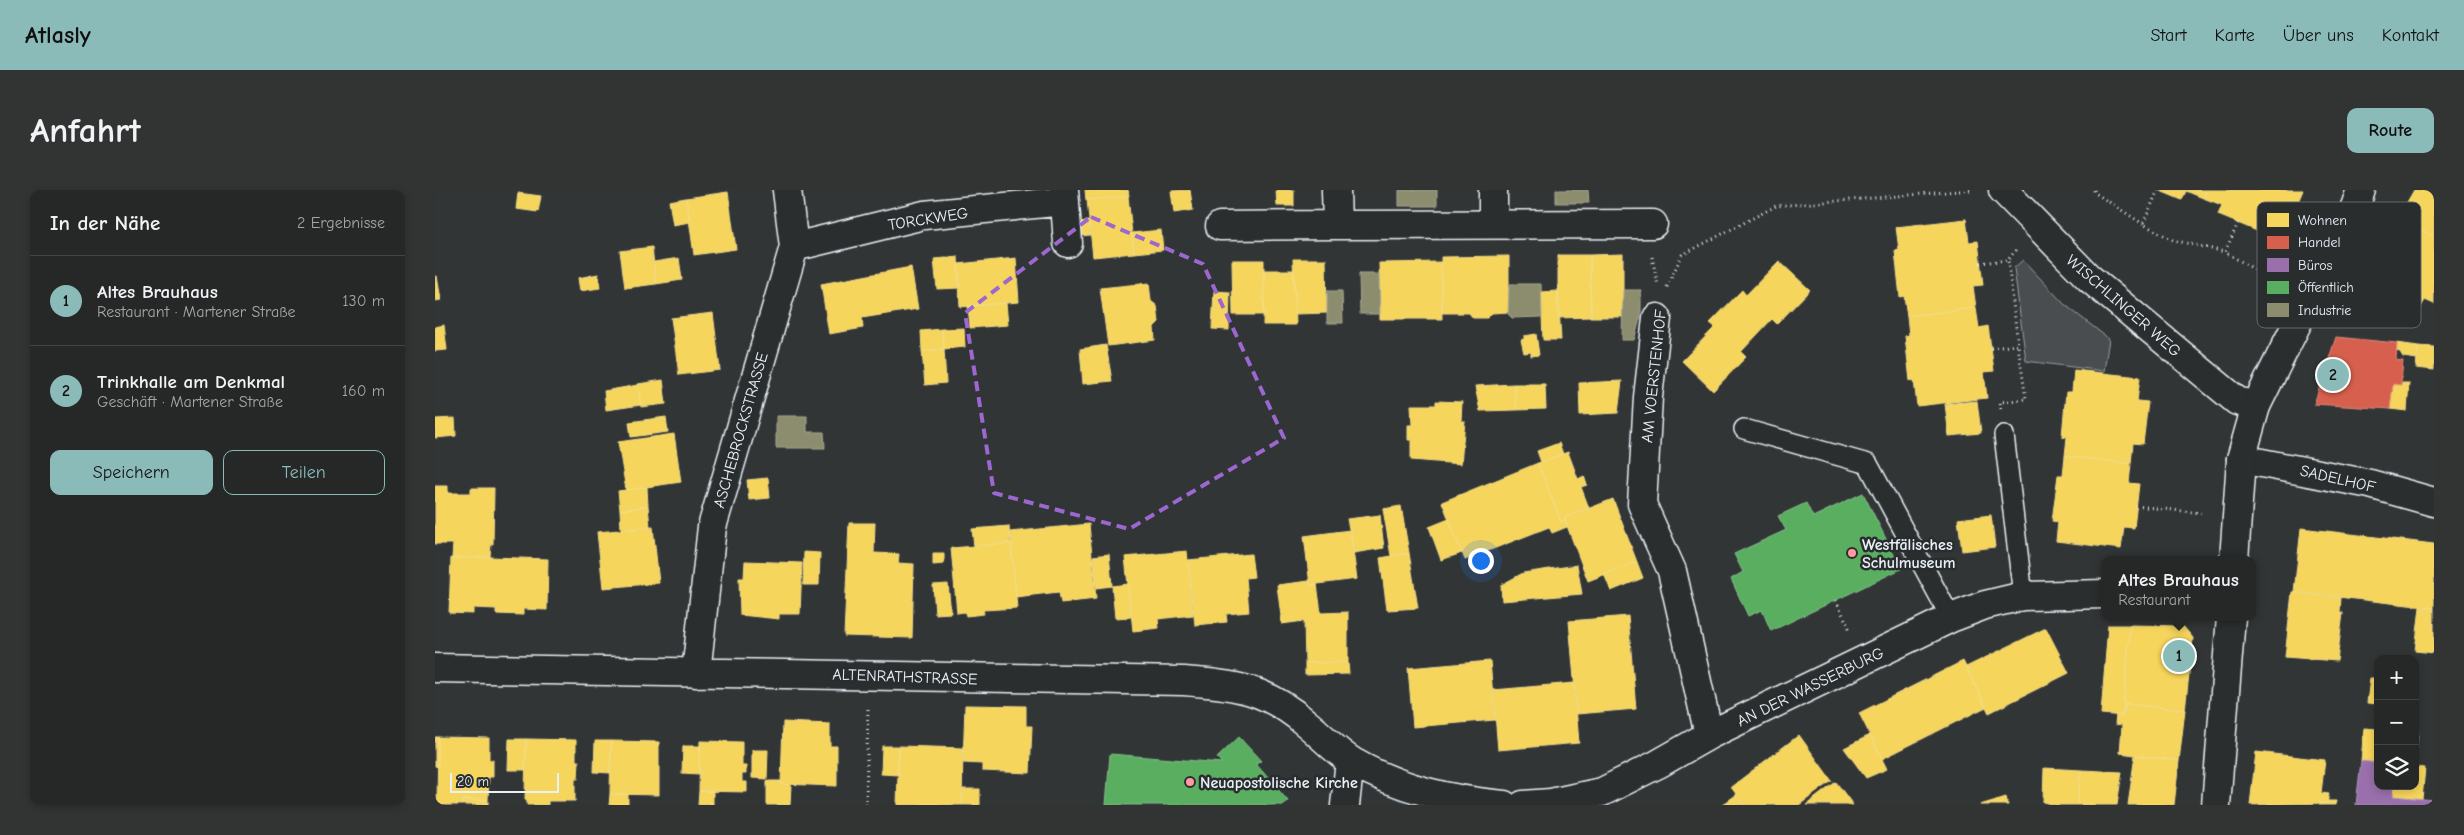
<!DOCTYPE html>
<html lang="de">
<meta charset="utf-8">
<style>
:root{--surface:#262828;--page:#323434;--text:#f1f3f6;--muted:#a4a6a8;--line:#424445;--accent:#8bbbb9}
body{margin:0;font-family:"Comic Neue",sans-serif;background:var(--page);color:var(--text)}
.controls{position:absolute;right:15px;bottom:15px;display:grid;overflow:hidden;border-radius:10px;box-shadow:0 2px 8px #0003}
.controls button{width:45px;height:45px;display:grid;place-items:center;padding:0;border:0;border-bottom:1px solid var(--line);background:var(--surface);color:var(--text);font:25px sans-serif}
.scale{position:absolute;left:15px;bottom:12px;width:109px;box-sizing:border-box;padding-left:5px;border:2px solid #e8f1f8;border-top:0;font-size:14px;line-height:18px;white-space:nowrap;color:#e8f1f8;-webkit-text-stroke:4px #2a2d2e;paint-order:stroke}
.you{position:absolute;left:1045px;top:370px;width:18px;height:18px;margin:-12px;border:4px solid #fff;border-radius:50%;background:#1a73e8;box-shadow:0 0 0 8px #1a73e833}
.badge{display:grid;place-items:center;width:32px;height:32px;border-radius:50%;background:var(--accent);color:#111;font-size:16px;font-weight:700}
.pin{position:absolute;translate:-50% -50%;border:2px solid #fff;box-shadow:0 1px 5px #0006}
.popup{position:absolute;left:1666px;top:366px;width:155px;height:65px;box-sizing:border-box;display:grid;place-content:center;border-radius:10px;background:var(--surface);filter:drop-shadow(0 1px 4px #0005);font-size:16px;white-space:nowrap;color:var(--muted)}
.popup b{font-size:19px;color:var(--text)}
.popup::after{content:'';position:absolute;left:50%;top:100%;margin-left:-10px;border:10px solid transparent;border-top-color:var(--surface)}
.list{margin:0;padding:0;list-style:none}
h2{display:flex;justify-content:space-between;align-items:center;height:65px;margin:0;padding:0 20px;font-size:21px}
h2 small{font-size:16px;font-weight:400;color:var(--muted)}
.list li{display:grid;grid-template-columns:32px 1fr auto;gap:15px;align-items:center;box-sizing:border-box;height:90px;padding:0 20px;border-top:1px solid var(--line)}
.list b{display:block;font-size:19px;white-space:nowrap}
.list p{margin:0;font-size:16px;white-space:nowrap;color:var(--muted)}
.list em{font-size:16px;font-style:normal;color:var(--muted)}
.actions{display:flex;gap:10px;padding:15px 20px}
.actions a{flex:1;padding:11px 0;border:1px solid var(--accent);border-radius:10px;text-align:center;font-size:18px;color:var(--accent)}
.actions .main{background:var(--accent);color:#111}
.icon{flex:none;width:28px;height:28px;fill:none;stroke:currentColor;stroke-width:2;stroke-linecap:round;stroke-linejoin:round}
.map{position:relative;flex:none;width:1999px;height:615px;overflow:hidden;border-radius:10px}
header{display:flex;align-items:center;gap:30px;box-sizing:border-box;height:70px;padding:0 25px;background:var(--accent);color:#111}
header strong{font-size:24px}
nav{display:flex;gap:28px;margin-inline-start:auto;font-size:18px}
.intro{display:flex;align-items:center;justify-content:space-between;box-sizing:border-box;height:120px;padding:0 30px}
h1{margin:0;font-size:35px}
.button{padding:12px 22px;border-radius:10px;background:var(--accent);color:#111;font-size:18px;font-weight:700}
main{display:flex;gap:30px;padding:0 30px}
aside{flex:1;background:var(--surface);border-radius:10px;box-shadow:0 2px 8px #0003}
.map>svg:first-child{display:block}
.green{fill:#494d4f;stroke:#989fa4}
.homes{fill:#f6d55c;stroke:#f2dd8b}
.shops{fill:#d6604d;stroke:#db8c80}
.offices{fill:#9970ab;stroke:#b197c2}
.public{fill:#5aae61;stroke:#85c28e}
.industry{fill:#8c8c6e;stroke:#a8aa97}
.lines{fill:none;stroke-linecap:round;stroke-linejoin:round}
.lane-casing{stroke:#e8f1f8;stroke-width:22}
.street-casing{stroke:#e8f1f8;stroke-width:31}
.secondary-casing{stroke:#e8f1f8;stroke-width:31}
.path{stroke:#e8f1f8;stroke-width:3;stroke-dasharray:1 4;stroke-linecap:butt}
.lane{stroke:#2a2d2e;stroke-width:19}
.street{stroke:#2a2d2e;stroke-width:28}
.secondary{stroke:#2a2d2e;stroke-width:28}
.marked{fill:none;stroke:#9c67d0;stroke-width:4;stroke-dasharray:10 6;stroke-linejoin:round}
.poi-dot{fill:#ff9aa2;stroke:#2a2d2e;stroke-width:2}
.labels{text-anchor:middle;stroke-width:5;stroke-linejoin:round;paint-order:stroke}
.street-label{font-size:16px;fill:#e8f1f8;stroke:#2a2d2e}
.poi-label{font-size:16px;font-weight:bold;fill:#e8f1f8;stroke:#2a2d2e;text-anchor:start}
.key{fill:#2a2d2e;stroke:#63686b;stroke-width:1}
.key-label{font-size:14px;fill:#e8f1f8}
</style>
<header>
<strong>Atlasly</strong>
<nav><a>Start</a><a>Karte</a><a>Über uns</a><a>Kontakt</a></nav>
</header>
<div class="intro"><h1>Anfahrt</h1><a class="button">Route</a></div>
<main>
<aside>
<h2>In der Nähe<small>2 Ergebnisse</small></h2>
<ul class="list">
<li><span class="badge">1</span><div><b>Altes Brauhaus</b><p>Restaurant · Martener Straße</p></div><em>130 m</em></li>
<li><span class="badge">2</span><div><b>Trinkhalle am Denkmal</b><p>Geschäft · Martener Straße</p></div><em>160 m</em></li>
</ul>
<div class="actions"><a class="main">Speichern</a><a>Teilen</a></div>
</aside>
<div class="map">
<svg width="1999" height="615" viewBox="0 0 1999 615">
<rect width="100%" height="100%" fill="#323536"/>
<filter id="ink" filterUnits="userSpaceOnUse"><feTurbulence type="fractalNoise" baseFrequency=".02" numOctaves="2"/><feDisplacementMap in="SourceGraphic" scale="10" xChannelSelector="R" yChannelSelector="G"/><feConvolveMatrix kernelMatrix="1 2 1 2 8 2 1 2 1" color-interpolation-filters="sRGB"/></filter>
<g filter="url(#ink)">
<path class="green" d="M1588 70 1629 114 1674 149 1669 181 1591 171 1579 78Z"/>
<path class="homes" d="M650 0H693L694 6 651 10Z
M755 0 758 20 739 23 736 1Z
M841 0H859V16H842Z
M1723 0H1772L1768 8 1751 1 1747 10Z
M1772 0H1868L1851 41 1831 33 1827 43 1783 25 1787 15 1768 8Z
M1979 0H1999V47L1963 28Z
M293 2 301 59 259 65 251 8Z
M83 3 106 6 103 22 81 19Z
M693 6 699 63 658 67 652 10Z
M251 8 255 32 238 35 234 11Z
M1963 28 1999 47V114L1990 110 1981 126 1916 119Z
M1531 29 1534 52 1543 51 1548 95 1538 96 1541 118 1472 126 1469 106 1465 107 1460 61 1464 60 1461 37Z
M654 31 655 45 646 46 644 32Z
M726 40 728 60 699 63 697 43Z
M217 57 221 94 190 98 185 61Z
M1188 64V127H1156L1155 65Z
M1123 65H1155L1156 127 1123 128Z
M1074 66V122L1057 123 1052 128H1038L1034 123H1007L1006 67Z
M523 67 525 98 502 99 499 69Z
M244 68 247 90 221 94 219 72Z
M581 68 584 112 525 117 523 74Z
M858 69H891L892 123 860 124Z
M797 70H829V125H798Z
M1344 71 1375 100 1342 134 1337 129 1306 162 1311 167 1278 201 1247 171 1280 137 1275 133 1307 100 1311 105Z
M1006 72 1007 129H945L944 73Z
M476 77 483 119 427 128 428 138 394 144 386 94Z
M829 80H859L861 135H828Z
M163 84 165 98 145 101 143 88Z
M0 86H2L6 110 0 111Z
M714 93 716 111 722 116 724 132 719 137 720 150 673 156 665 98Z
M779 101 795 102 794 140 777 139Z
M1123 101 1126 150H1108L1106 102Z
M571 113 573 135 535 138 533 116Z
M1541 118 1544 138 1553 136 1556 158 1559 181 1549 182 1552 208 1482 216 1479 190 1475 191 1470 146 1474 145 1472 126Z
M278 123 285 180 244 185 236 128Z
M9 135 12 160 0 161V137Z
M529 138 530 157 509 159 507 139Z
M507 139 509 159 487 161 486 141Z
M1101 144 1104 165 1096 166V162L1089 163 1086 150 1089 149V146Z
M1962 153 1983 156 1982 169 1968 167 1965 162 1961 161Z
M671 155 677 191 648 194 645 159Z
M1983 156 1999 157V180L1981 178Z
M509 159 511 193 490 195 487 161Z
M1639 180 1705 187 1702 211 1713 212 1708 254 1698 253 1696 274 1630 266 1632 247 1627 246 1631 202H1637Z
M228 190 231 214 206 217 203 194Z
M1187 191 1183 223 1145 225 1144 193Z
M1966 193H1974L1972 221 1955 219 1958 194 1966 195Z
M1079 194 1081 220 1045 221 1040 196Z
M1079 194H1110L1111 219 1081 220Z
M203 195 206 215 171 220 169 201Z
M1001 211 1027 212 1026 231H1030L1026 274 976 270V250H973V235H977L976 215H1001Z
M1542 211 1546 243 1514 246 1510 214Z
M231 227 233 242 196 247 194 232Z
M20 228 21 246 0 248V229Z
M239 244 246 292 191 300 183 252Z
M1124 253 1128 264 1106 272 1102 261Z
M1133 262 1143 289 1149 286 1152 295 1146 297 1154 318 1129 328 1130 330 1126 332 1103 273Z
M1630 266 1696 274 1694 293 1704 294 1699 338 1689 337 1686 359 1621 351 1623 332 1617 331 1623 285H1628Z
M1103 273 1126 332 1130 330 1132 337 1117 343 1114 337 1030 370 1007 312Z
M333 288 335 308 314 310 312 290Z
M0 296H13V303H36V298H59L58 354H56L55 367 17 368 18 354H0Z
M212 297 213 316 185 320 183 301Z
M1178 309 1202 372 1153 391 1129 328Z
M213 316 215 337 186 340 185 320Z
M966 316 974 363 956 366 948 319Z
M945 325 949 358 919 363 912 329Z
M1556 325 1560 357 1527 361 1523 329Z
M1014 329 1027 363 1006 370 994 337Z
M414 333H440L439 363 464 364 463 373 479 374 477 448 409 446Z
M654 334 661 409 626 413 624 402 581 407 575 342Z
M574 336 575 353 539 356 537 339Z
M218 337 224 393 168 398 162 342Z
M1866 338 1999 354V418L1859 402Z
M915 340 922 389 875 395 869 346Z
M576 353 582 418 548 420 549 424 531 426 530 422 522 423 516 358Z
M752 361 758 425 723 429 724 438 698 441 690 367Z
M369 362 385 363 384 395H368Z
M498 363H509V374L498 375Z
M974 363 983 418 952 420 945 368Z
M674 364 677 396 661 398 658 366Z
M816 364 819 387 811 388 814 422 791 424 792 432 760 435 753 370Z
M55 367 113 369 112 420 88 419V425L61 424V419L38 418V424L14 423 16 368Z
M310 371 367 373 365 424H344V429L305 425 304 388H309Z
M1202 372 1208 388 1176 401 1169 384Z
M1142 375 1147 404 1067 411 1066 395 1088 383Z
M874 391 875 395 882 394 886 423 913 422V472L870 473 869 431 847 434 842 395Z
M513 394 516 423 500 424 498 395Z
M693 394 696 427 680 428 677 396Z
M1857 402 1906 408 1905 422 1908 423 1902 471 1850 467Z
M1985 417 1999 418V463L1980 461Z
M1193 426 1201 519 1142 524 1134 431Z
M1673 435H1695L1688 526 1666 524Z
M1695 435 1748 436 1758 448 1750 520 1691 514 1688 526Z
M1611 438 1634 483 1554 523 1531 477Z
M1055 471 1060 530 978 537 973 478Z
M1528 471 1551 517 1447 569 1424 523Z
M913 472 914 484 870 485V473Z
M1935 488H1943V514L1932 513Z
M1139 493 1144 553 1063 560 1058 500Z
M1691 514 1750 520 1744 571 1685 563 1687 535 1680 534 1681 525 1689 526Z
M530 515 591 516V536H597L595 583 547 581V574L528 573Z
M348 532 395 534V556H402V596L346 594Z
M1929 538 1943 539V573L1926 571Z
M1980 542H1983L1980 574Z
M1364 545 1397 591 1364 615H1309L1296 597Z
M1435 545 1452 579 1431 588 1409 558Z
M0 547H3V577L0 576Z
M3 547 54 548V570H58V587H54L53 610H28V615H2Z
M74 549H91L90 580H73Z
M91 549 141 550V571H144L143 589H140V611H113V615H92V611L90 610Z
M160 551H176L175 583 159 582Z
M176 551 224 552V605L175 604Z
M265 551 307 552V576H311V584H307V592H312V602L264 601Z
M248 556H265L264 584 247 583Z
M447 556H464L463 585 446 584Z
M464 556 528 558 527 615H462Z
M317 560H333L332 589 317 588Z
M1821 562 1890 570 1886 603 1894 604 1892 613 1815 615Z
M1700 565 1744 571 1739 615H1693Z
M1980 577 1990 578 1987 609 1958 606 1959 596H1980Z
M1609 578 1646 580 1642 615H1620L1608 612Z
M1646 580 1687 582 1682 615H1642Z
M332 591H346V594L356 595 355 615H332Z
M1401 592 1418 615H1371Z
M528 599H545V615H527Z
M264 601H278V615H263Z
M175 604H193V615H174Z
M1301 605 1309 615H1287Z
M1571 607 1573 615H1545Z
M28 610H53V615H28Z
M1893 611H1901V615H1885V612L1892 613Z"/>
<path class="shops" d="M1901 147 1962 153 1961 170 1968 171 1966 193V195L1958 194 1955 219 1879 214Z"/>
<path class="offices" d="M1926 571 1943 573V596H1959L1958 606 1999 610V615H1921Z"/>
<path class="public" d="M1428 303 1466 379 1336 441 1327 420 1313 426 1296 389 1308 382 1299 364 1351 340 1343 326 1371 313 1378 327Z
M804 547 826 571 821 574 853 611 848 615H671L675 564 787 573 782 568Z"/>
<path class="industry" d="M964 0H1002V16H964Z
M1121 0H1153L1154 13H1121Z
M924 84H944L945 124H925Z
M1074 94H1106L1107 127 1077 128 1073 124Z
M1188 100H1206V125L1199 150H1187Z
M892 101H907L908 133H892Z
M341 226H372V242H389L390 258H341Z"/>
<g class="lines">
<g class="lane-casing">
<path id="lane" d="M1309 239 1433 274 1516 428
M1569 245 1588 406"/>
</g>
<g class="street-casing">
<path id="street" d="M629 0 633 53
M901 0 902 35 1218 34
M1058 0V34
M1568 0 1654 88 1802 211 1821 216
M785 36 902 35
M359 57 489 25 630 11
M1222 128 1213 207 1207 314 1237 381 1274 545
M1806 269 1935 294 1999 312
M0 478 749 491C801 495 830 498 871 533 886 545 901 562 918 572 965 599 1015 610 1069 615
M261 483 277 337 359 57 352 0
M910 615 915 571
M1088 615 1116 613 1167 602 1223 574 1274 545 1516 428 1550 415 1588 406 1670 404"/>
</g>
<g class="secondary-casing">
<path id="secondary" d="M1799 370 1806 269 1821 216 1920 17 1926 0
M1781 615 1796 427"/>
</g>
<path class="path" d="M1659 0 1660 3 1708 34
M1723 0 1708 34 1738 50 1790 62
M1803 33 1790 62 1844 94
M1217 67 1223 95
M1545 73 1573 70 1581 60
M1232 97 1247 65 1341 16 1536 0
M1556 158 1583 155 1573 70
M1566 219 1565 212 1591 209 1583 155
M1701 316 1766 323
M1401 410 1415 440
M431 615 433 517"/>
<use href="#lane" class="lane"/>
<use href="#street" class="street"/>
<use href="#secondary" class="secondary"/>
</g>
</g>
<path class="marked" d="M656 27 768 74 849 248 694 339 559 303 530 123Z"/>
<g class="poi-dot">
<circle cx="1417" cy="363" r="5"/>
<circle cx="755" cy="592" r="5"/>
</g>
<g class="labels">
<g class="street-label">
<text transform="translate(493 28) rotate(-9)" y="6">TORCKWEG</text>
<text transform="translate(1689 115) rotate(41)" y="6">WISCHLINGER WEG</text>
<text transform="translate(1218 186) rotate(-84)" y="6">AM VOERSTENHOF</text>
<text transform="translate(305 240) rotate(-74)" y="6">ASCHEBROCKSTRASSE</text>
<text transform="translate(1903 288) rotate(13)" y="6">SADELHOF</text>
<text transform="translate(470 486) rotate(2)" y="6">ALTENRATHSTRASSE</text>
<text transform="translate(1375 496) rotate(-26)" y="6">AN DER WASSERBURG</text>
</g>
<g class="poi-label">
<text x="1427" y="360">Westfälisches<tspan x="1427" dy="18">Schulmuseum</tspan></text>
<text x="765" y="598">Neuapostolische Kirche</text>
</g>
</g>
<rect x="1822" y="12" width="164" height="126" rx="8" class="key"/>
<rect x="1832" y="23" width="22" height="14" fill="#f6d55c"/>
<rect x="1832" y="46" width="22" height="13" fill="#d6604d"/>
<rect x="1832" y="68" width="22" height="14" fill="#9970ab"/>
<rect x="1832" y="91" width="22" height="13" fill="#5aae61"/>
<rect x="1832" y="113" width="22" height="14" fill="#8c8c6e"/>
<g class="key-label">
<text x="1863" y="35">Wohnen</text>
<text x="1863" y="57">Handel</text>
<text x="1863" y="80">Büros</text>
<text x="1863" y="102">Öffentlich</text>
<text x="1863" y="125">Industrie</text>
</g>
</svg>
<div class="controls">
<button>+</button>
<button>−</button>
<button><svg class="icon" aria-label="layers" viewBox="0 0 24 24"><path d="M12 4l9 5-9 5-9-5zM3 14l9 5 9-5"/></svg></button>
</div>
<div class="scale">20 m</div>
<div class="you"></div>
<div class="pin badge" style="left:1744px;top:466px">1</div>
<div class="popup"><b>Altes Brauhaus</b>Restaurant</div>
<div class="pin badge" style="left:1898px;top:185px">2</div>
</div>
</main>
